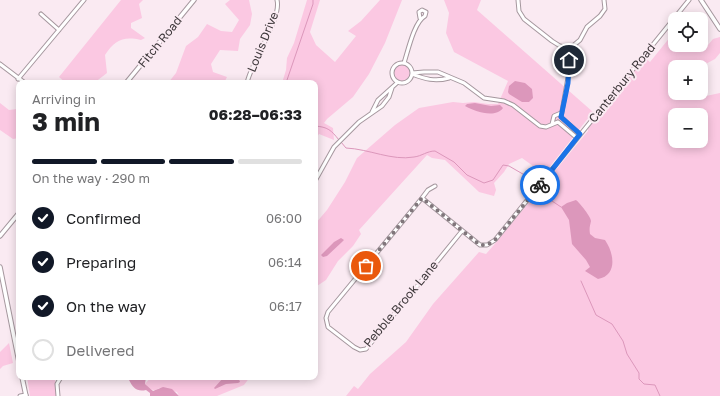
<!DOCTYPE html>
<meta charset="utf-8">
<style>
body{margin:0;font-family:"Golos Text",sans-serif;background:#f2f2f2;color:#202124;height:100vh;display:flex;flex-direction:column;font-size:15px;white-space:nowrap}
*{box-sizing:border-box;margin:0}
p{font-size:13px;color:#757577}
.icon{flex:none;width:22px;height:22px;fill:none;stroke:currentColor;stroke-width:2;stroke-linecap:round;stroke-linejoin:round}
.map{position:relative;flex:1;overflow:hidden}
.side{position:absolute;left:16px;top:80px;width:302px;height:300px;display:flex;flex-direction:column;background:#fff;border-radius:8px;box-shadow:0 2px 10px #0003}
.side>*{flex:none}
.controls{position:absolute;left:668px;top:12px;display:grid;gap:8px}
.controls a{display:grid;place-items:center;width:40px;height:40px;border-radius:8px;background:#fff;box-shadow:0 2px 10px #0003;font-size:20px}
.pin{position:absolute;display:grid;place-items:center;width:34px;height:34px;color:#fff;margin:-17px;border:2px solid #fff;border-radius:50%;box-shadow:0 1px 4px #0007}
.courier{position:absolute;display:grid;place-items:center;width:40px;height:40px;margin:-20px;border:3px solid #1a73e8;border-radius:50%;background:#fff;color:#222;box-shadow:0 1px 5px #0007}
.head em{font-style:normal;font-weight:700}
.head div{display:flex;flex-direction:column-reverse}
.head{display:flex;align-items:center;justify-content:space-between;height:68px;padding:0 16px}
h1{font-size:26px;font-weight:700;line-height:30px}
.bar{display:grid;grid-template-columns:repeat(4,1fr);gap:6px 4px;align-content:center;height:48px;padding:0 16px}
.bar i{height:5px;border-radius:3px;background:#e0e0e0}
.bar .selected{background:#111827}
.bar p{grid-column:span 4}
ol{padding:0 16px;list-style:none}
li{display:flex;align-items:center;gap:12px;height:44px}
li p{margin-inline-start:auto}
li .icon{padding:4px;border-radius:50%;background:#111827;color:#fff;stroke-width:4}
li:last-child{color:#757577}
li i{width:22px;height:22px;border:2px solid #e0e0e0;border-radius:50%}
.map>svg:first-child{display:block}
</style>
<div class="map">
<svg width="720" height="396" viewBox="0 0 720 396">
<rect width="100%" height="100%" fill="#faeaf2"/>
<!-- green -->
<path fill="#fbc8e2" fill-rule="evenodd" d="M121,0h22l-4,4 3,14 -11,5v5l14,10 -4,2c-18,-4 -26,0 -36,15l2,18 -13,10h-28l-7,-6z
M230,0h19l3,14 -2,11 -10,14 -2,12 -18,-1 -9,14 2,8 14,5 -3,6h-56l8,-10 10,-27 12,-9 9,-13 14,7 11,1 7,-12 -14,-16z
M307,0h13l-10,32 6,13 19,17 21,-26 -8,-5 13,-10 19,-21h22l-17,43 -16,31 -16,23 -26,22 -3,4 9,5 1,12 -15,-6 -4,6v-57h-33l4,-13 1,-12 7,-15z
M444,0h37l-4,10 116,102 -49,62 -22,-16 -13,6 -5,8 -10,11 2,7 -2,6 -15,-4 -34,-32 -13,-2 -5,-3 -68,75 2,4 -8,12 -15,15 -12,19 -9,6 -2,3v-65l12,-14 18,-28 12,-24 38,-33 24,-17 34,-6 10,1 11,-1 14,2h10l10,-23 -54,-29 -8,-19 3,-20z
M675,31v14h16l9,5 3,1 10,-12 7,-2v16l-5,6 -15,8 -8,-2 -2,2h-15v26h16l2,2 13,1 14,-3v303h-374l8,-10 4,3 12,-15 36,-32 27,-38 46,-52 7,2 7,-8 95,-115v-3l57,-70 5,4zM675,115h26v26h-26z
M394 73a8 8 0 1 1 16 0a8 8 0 1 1-16 0Z
M0,103l9,7 8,-1 2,1v28l-6,1 -13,-9z
M9,343l4,20 -10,3 -3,3v-17z
M27,377h28v6l2,13h-27z
M151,377h99l-6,8 -27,11h-38l-2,-4 -18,-4c-6,5 -9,0 -14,-4z"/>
<!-- water -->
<path fill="#dc97bb" d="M515,81l10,2 7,6 1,9 -4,4h-7l-13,-8 -1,-2 1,-6z
M475,103l16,3 9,-1 3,3c-8,11 -29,3 -38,-2l2,-2z
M576,200c4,3 15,17 15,21 -1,5 -2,7 -1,13l5,4 10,2c9,13 13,35 -7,39l-13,-8 5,-4 -4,-7 -14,-16 -3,-24 -8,-13 6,-4z
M341,238l3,2 -2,2 -15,14 -4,1 -2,-2 13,-13z
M131,377h15l-1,7 8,7 10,-4 9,2 7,7h-29v-3l-4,-3c-9,2 -13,-2 -17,-10z
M224,377h14l2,5 -2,1 -12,1 -11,5 -1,-1z"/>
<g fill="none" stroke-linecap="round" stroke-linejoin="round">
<!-- stream -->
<path stroke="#dc97bb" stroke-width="1" d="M286,83l27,-79v-4
M315,126c13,1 16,4 24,14
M341,142l5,6c23,1 46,13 68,9 8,-1 13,-6 21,-6l19,11 13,13 17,8 9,-3 10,-15 6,1 19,11 12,16 21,14
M581,281l15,34 16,9 11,17 4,13 12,19v6l5,5 11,1 5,11"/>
<defs>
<path id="minor" d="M518,0l1,11 5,8 28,22 8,5 7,2 7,-3 6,-5 7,-13 13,-11 5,-7 -1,-9
M41,14l18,16
M404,63c4,-12 10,-41 21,-47l1,-4 -4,-2 -3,2 1,6
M392 73a10 10 0 1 1 20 0a10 10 0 1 1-20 0Z
M0,64l25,19
M412,73l12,-1h14l26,11 20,15 20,3 9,4 27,21 6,1 12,-5
M412,74c13,5 23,8 37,4
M18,79l66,-79
M247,83c4,-21 35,-64 30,-83
M372,112l6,-12 20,-18
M561,117l8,-45 -2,-24
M561,117l19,17
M558,122l19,16
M552,124l2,-8 7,-3
M315,181l19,-34 25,-25 23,-16 7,-9 3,-9
M435,186l-7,4 -6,8 -94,114 -2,6 2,9 26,20 6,3 6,-1 96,-118
M422,198l58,47h7l8,-5 194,-240
M20,396l6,-1
M58,396l-1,-12 4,-7"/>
<path id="tertiary" d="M701,0l19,29
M126,83l68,-83
M0,236l19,-23
M0,267l19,95
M22,377l4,19"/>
</defs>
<!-- minor casing -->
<use href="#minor" stroke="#a5979e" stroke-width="5"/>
<!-- tertiary casing -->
<use href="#tertiary" stroke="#a5979e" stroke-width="5.5"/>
<!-- minor -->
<use href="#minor" stroke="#fff" stroke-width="3"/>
<!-- tertiary -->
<use href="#tertiary" stroke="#fff" stroke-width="3.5"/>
</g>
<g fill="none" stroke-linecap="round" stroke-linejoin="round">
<!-- done -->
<path stroke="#80767b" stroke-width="4" stroke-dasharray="0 7.2" d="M366,266l56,-68 58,47h7l8,-5 45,-55"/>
<!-- route -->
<path stroke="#1a73e8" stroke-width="5" d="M540,185l40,-51 -19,-17 7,-34 1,-23"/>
</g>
<g text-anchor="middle" stroke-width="4" stroke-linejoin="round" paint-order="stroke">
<!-- street labels -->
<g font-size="12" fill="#3e383b" stroke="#faeaf2">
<text transform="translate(160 42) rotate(-51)" y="4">Fitch Road</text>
<text transform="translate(263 42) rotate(-68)" y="4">Louis Drive</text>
<text transform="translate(622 83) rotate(-51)" y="4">Canterbury Road</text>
<text transform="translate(401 304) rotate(-50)" y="4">Pebble Brook Lane</text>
</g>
</g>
</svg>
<div class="controls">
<a><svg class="icon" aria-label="locate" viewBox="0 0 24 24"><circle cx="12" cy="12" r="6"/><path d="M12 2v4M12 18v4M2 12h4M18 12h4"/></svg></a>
<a>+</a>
<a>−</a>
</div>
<div class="pin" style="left:366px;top:266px;background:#ea580c"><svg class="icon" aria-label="bag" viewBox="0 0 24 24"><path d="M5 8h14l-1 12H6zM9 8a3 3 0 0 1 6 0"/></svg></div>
<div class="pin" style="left:569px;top:60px;background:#1f2937"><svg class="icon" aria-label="home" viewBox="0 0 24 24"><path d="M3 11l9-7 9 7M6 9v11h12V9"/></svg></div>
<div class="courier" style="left:540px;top:185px"><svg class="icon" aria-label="bike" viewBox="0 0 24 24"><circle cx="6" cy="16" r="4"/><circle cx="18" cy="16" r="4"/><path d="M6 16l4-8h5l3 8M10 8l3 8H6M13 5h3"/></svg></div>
<section class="side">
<div class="head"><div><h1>3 min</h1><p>Arriving in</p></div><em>06:28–06:33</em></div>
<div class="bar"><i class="selected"></i><i class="selected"></i><i class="selected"></i><i></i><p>On the way · 290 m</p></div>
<ol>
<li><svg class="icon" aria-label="check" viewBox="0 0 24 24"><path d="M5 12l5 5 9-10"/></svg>Confirmed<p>06:00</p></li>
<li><svg class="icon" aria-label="check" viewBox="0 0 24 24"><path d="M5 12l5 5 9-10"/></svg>Preparing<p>06:14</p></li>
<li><svg class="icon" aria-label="check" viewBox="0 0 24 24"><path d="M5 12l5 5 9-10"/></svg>On the way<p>06:17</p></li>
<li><i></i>Delivered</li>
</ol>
</section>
</div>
